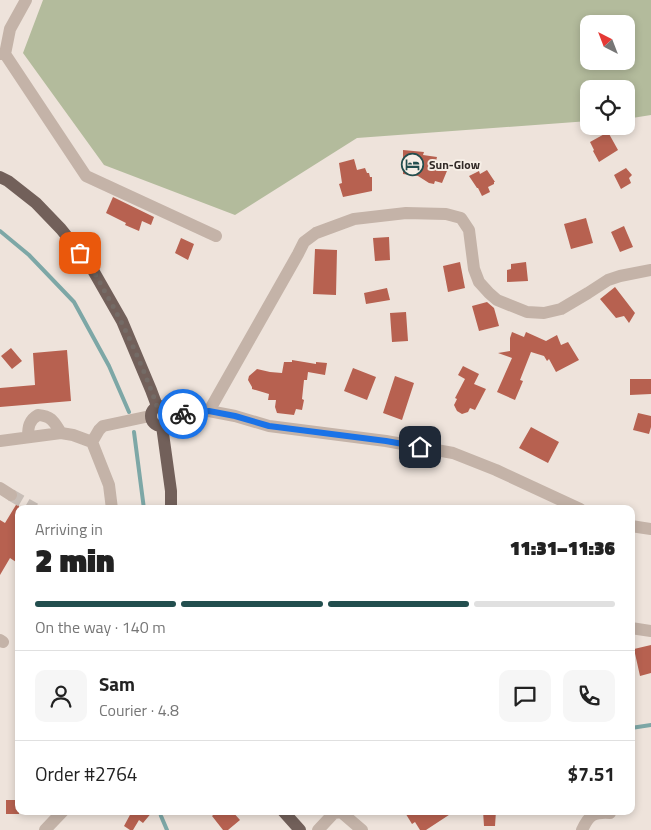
<!DOCTYPE html>
<meta charset="utf-8">
<style>
body{margin:0;font-family:"Titillium Web",sans-serif;background:#f6f6f6;color:#222;height:100vh;display:flex;flex-direction:column;font-size:19px;white-space:nowrap}
*{box-sizing:border-box;margin:0}
p{font-size:16px;color:#767676}
.icon{flex:none;width:28px;height:28px;fill:none;stroke:currentColor;stroke-width:2;stroke-linecap:round;stroke-linejoin:round}
.map{position:relative;flex:1;overflow:hidden}
.drawer{position:absolute;left:15px;top:505px;width:620px;height:310px;display:flex;flex-direction:column;background:#fff;border-radius:10px;box-shadow:0 2px 8px #0003}
.drawer>*{flex:none}
.needle{width:32px;rotate:318deg}
.fabs{position:absolute;left:580px;top:15px;display:grid;gap:10px}
.fabs a{display:grid;place-items:center;width:55px;height:55px;border-radius:10px;background:#fff;box-shadow:0 2px 8px #0003;font-size:25px}
.pin{position:absolute;display:grid;place-items:center;width:42px;height:42px;color:#fff;margin:-21px;border-radius:10px;box-shadow:0 2px 8px #0006}
.courier{position:absolute;display:grid;place-items:center;width:50px;height:50px;margin:-25px;border:4px solid #1a73e8;border-radius:50%;background:#fff;color:#222;box-shadow:0 1px 6px #0007}
.overview em{font-style:normal;font-weight:800}
.overview div{display:flex;flex-direction:column-reverse}
.overview{display:flex;align-items:center;justify-content:space-between;height:85px;padding:0 20px}
h1{font-size:32px;font-weight:800;line-height:38px}
.bar{display:grid;grid-template-columns:repeat(4,1fr);gap:8px 5px;align-content:center;height:60px;padding:0 20px}
.bar i{height:6px;border-radius:4px;background:#e0e0e0}
.bar .current{background:#224e4e}
.bar p{grid-column:span 4}
.line{display:flex;align-items:center;gap:12px;padding:0 20px;border-top:1px solid #e0e0e0}
.line div{flex:1}
.round{display:grid;place-items:center;flex:none;width:52px;height:52px;border-radius:10px;background:#f6f6f6}
.map>svg:first-child{display:block}
</style>
<div class="map">
<svg width="651" height="830" viewBox="0 0 651 830">
<rect width="100%" height="100%" fill="#eee3db"/>
<!-- green -->
<path fill="#b3bb9c" fill-rule="evenodd" d="M43,0h608v115l-25,4v-30h-37v32l-232,17 -122,77 -131,-50 -81,-112zM589,24h37v37h-37z"/>
<g fill="none" stroke-linecap="round" stroke-linejoin="round">
<!-- stream -->
<path stroke="#7da7a6" stroke-width="4" d="M0,231l29,24 45,47 35,64 20,46
M134,432l10,77
M631,728l20,-3
M160,811l1,5 6,14"/>
</g>
<!-- building -->
<path fill="#b76150" d="M608,132l10,18 -19,12 -6,-11 1,-1 -4,-8z
M403,150l21,2 -1,3 14,2 -1,4 13,5 -7,17 -7,-2 -1,3 -5,-1 -11,-7 -15,-2z
M354,159l3,11 8,-2 2,5h2l1,4h2v14l-29,6 -4,-13 3,-1 -3,-20z
M626,168l6,7 -3,3 2,5 -10,6 -7,-14z
M487,170l8,12h-1v2l-6,3 2,5 -8,4 -4,-8h-1l-8,-12 10,-5 1,3z
M113,197l41,20 -3,8 -9,-4 -3,10 -14,-6 1,-2 -20,-10z
M586,218l7,25 -22,6 -7,-25z
M624,226l9,21 -13,5 -9,-20z
M389,237l1,23 -15,1 -2,-23z
M181,238l13,6 -6,16 -13,-7z
M315,249l22,1 -1,45 -23,-1z
M460,262l5,26 -17,4 -5,-26z
M526,262l2,19 -21,1v-12l4,-1v-5z
M615,287l20,26 -6,10 -5,-7 -8,2 -16,-19z
M387,288l3,12 -24,4 -2,-11z
M487,302l7,6 5,18 -20,5 -7,-25z
M406,312l2,29 -16,1 -2,-29z
M512,332l12,5 2,-5 20,9 11,-6 4,10 7,-3 11,18 -23,12 -7,-13 -2,2 -3,-5 -13,-4 -11,28 3,1 -8,19 -18,-8 15,-34 -14,-5 12,-2v-13z
M11,348l11,13 -10,8 -11,-13z
M67,350l4,51 -71,6v-19l35,-3 -2,-32z
M292,360l24,4v-2l11,1 -2,12 -17,-3 -1,8h-3l-2,19 2,1 -2,10 -6,-1 -2,6 -17,-2 -2,-6 1,-7h-8l1,-6 -17,-5v-2l-4,-7 1,-4 8,-7 13,3 12,1 2,-11h8z
M463,366l16,8 -5,10 12,5 -11,21 -5,-2 -2,4 -6,2 -5,-3 -3,-6 3,-6 -2,-1 10,-19 -7,-4z
M353,368l23,9 -9,23 -23,-9z
M395,376l19,7 -12,37 -19,-7z
M630,379h21v15l-21,1z
M638,413l13,3v11l-2,7 -16,-4z
M531,427l28,15 -11,21 -29,-15z
M19,500v64l-9,-6 -10,17v-55l5,3z
M651,645v28l-11,3 -6,-27z
M6,800h13v14h-13z
M129,811h24l-10,12 -4,-3 -6,10h-3l-6,-4 7,-13z
M217,811h15l8,9 -12,10h-5l-11,-14z
M404,811h51l-29,19h-6l-5,-8 -3,2z
M483,811h13l-1,15h-11z"/>
<g fill="none" stroke-linecap="round" stroke-linejoin="round">
<!-- minor-tunnel -->
<path stroke="#c8beb7" stroke-width="12" stroke-dasharray="12 6" stroke-linecap="butt" d="M11,495l24,14"/>
<!-- minor -->
<path stroke="#c4b3a8" stroke-width="12" d="M0,54h5l81,122 130,60
M5,54l5,-25 16,-29
M209,411l89,-157 6,-12 12,-9 38,-14 52,-6 40,1 15,4 8,12 5,39 5,13 10,11 8,7 30,12 17,1 17,-4 27,-16 20,-13 12,-4 31,-6
M172,415l37,-4 26,5 34,10 117,15 67,12 43,17 84,39
M28,437c0,-10 1,-17 10,-22 14,1 16,7 23,18
M0,441l61,-8 12,2 19,7 17,43 3,24
M92,442l7,-12 4,-4 47,-10
M0,488l11,7
M631,526l20,3
M631,628l20,3
M0,640l3,2
M45,830l18,-19
M318,830l16,-17 7,-1 21,18
M582,830c7,-15 11,-18 28,-17"/>
<!-- major -->
<path stroke="#72605a" stroke-width="12" d="M0,177l8,4 28,22 25,26 29,36 32,56 29,69 6,16
M151 416a10 10 0 1 1 20 0a10 10 0 1 1-20 0Z
M162,426l9,65v18
M283,811l17,19"/>
</g>
<g fill="none" stroke-linecap="round" stroke-linejoin="round">
<!-- done -->
<path stroke="#746b66" stroke-width="5" stroke-dasharray="0 9" d="M80,253c10,12 18,25 25,39 21,36 38,75 52,114h7l6,5 2,4 11,-1"/>
<!-- route -->
<path stroke="#1a73e8" stroke-width="6" d="M183,414l26,-3 26,5 34,10 117,15 34,6"/>
</g>
<!-- icons -->
<defs>
<symbol id="hotel-ring" viewBox="-11 -11 22 22"><circle r="9.5" fill="#f6eee6" stroke="#224e4e" stroke-width="1.5"/><path d="M-6-4.5h1.5V1H6V5H4.5V3h-9V5H-6ZM-4 0a1.8 1.8 0 1 1 3.6 0ZM.5 0V-2.5h3Q6-2.5 6 0Z" fill="#224e4e"/></symbol>
</defs>
<g fill-rule="evenodd">
<use href="#hotel-ring" x="400" y="152" width="25" height="25"/>
</g>
<g text-anchor="middle" stroke-width="4" stroke-linejoin="round" paint-order="stroke">
<!-- poi labels -->
<g font-size="12" font-weight="bold" fill="#322a27" stroke="#f6eee6" text-anchor="start">
<text x="429" y="169">Sun-Glow</text>
</g>
</g>
</svg>
<div class="fabs">
<a><svg class="needle" viewBox="-14 -14 28 28"><path d="M0-13l5 13h-10z" fill="#e53935"/><path d="M0 13l5-13h-10z" fill="#767676"/></svg></a>
<a><svg class="icon" aria-label="locate" viewBox="0 0 24 24"><circle cx="12" cy="12" r="6"/><path d="M12 2v4M12 18v4M2 12h4M18 12h4"/></svg></a>
</div>
<div class="pin" style="left:80px;top:253px;background:#ea580c"><svg class="icon" aria-label="bag" viewBox="0 0 24 24"><path d="M5 8h14l-1 12H6zM9 8a3 3 0 0 1 6 0"/></svg></div>
<div class="pin" style="left:420px;top:447px;background:#1f2937"><svg class="icon" aria-label="home" viewBox="0 0 24 24"><path d="M3 11l9-7 9 7M6 9v11h12V9"/></svg></div>
<div class="courier" style="left:183px;top:414px"><svg class="icon" aria-label="bike" viewBox="0 0 24 24"><circle cx="6" cy="16" r="4"/><circle cx="18" cy="16" r="4"/><path d="M6 16l4-8h5l3 8M10 8l3 8H6M13 5h3"/></svg></div>
<section class="drawer">
<div class="overview"><div><h1>2 min</h1><p>Arriving in</p></div><em>11:31–11:36</em></div>
<div class="bar"><i class="current"></i><i class="current"></i><i class="current"></i><i></i><p>On the way · 140 m</p></div>
<div class="line" style="height:90px"><a class="round"><svg class="icon" aria-label="person" viewBox="0 0 24 24"><circle cx="12" cy="8" r="4"/><path d="M4 21q1-7 8-7t8 7"/></svg></a><div><b>Sam</b><p>Courier · 4.8</p></div><a class="round"><svg class="icon" aria-label="chat" viewBox="0 0 24 24"><path d="M4 5h16v11H9l-5 4z"/></svg></a><a class="round"><svg class="icon" aria-label="phone" viewBox="0 0 24 24"><path d="M5 4h4l2 5-3 2q2 4 5 5l2-3 5 2v4C11 20 4 13 5 4z"/></svg></a></div>
<div class="line" style="height:65px"><div>Order #2764</div><b>$7.51</b></div>
</section>
</div>
